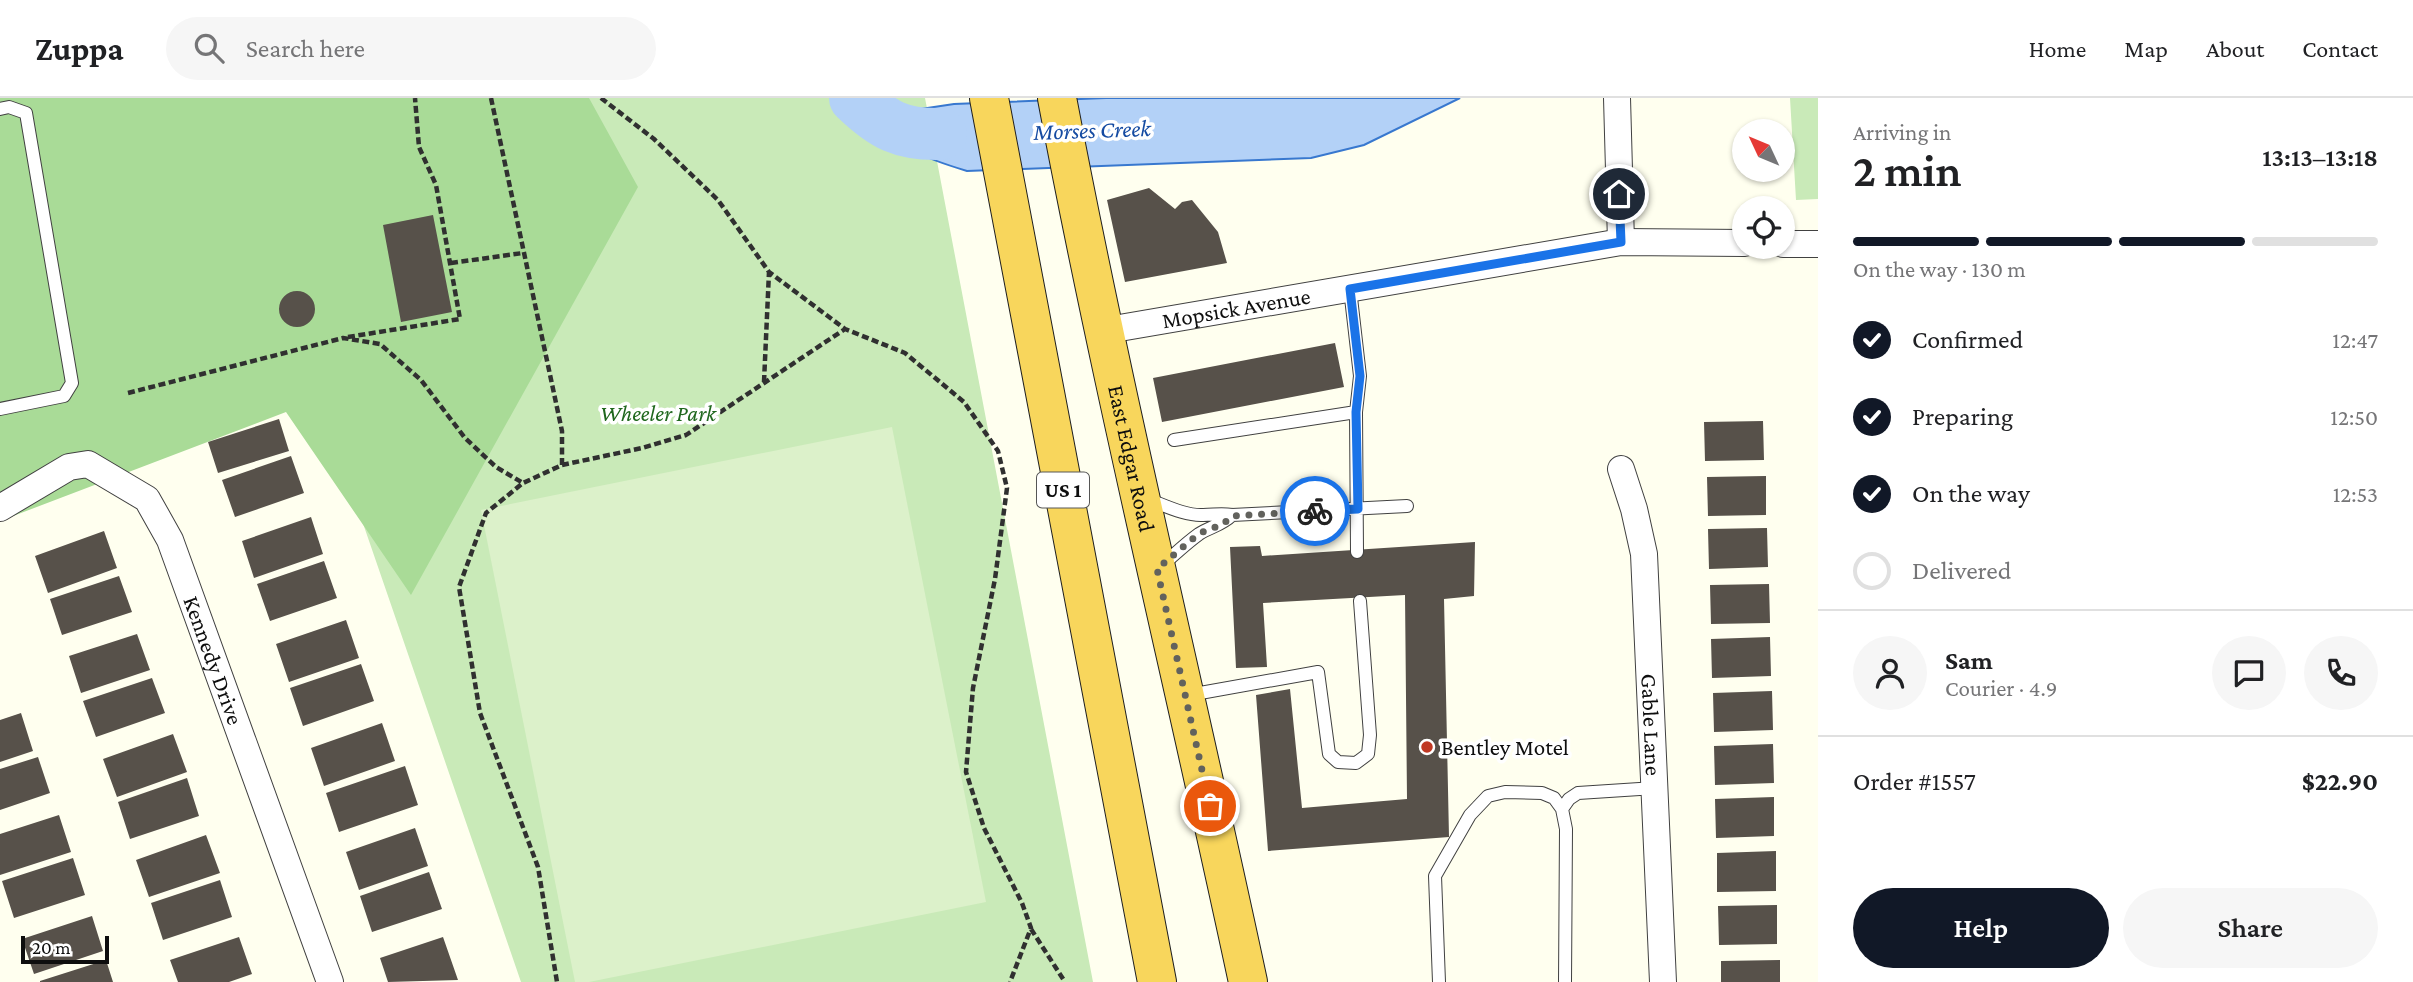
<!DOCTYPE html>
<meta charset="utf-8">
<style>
body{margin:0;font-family:"Crimson Pro",serif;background:#f6f6f6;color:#202124;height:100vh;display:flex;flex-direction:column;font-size:26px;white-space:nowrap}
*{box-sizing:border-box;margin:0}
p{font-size:23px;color:#757577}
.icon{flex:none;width:38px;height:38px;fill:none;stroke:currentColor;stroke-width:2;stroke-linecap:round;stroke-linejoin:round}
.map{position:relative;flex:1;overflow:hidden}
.sheet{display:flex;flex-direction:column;background:#fff;width:595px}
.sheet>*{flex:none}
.needle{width:46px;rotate:314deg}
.fabs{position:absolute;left:1732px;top:21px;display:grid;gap:14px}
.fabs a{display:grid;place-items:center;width:63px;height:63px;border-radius:50%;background:#fff;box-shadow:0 2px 5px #0004;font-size:35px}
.scale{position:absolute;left:21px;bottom:18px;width:88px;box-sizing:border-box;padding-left:7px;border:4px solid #0e0e0e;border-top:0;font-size:19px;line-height:24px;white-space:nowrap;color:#0e0e0e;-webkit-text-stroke:5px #fff;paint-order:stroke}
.pin{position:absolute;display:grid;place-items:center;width:60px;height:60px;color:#fff;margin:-30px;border:4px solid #fff;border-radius:50%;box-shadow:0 2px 7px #0007}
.courier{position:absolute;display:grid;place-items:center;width:70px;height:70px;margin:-35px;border:5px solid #1a73e8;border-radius:50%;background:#fff;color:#222;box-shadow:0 2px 9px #0007}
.overview em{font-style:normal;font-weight:600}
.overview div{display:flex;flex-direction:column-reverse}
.overview{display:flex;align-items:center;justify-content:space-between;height:119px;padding:0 35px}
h1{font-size:46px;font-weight:600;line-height:52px}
.bar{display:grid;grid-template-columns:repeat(4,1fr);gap:10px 7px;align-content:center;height:84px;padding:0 35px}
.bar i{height:9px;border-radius:5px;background:#e0e0e0}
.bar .on{background:#111827}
.bar p{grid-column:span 4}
.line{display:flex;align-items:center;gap:18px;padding:0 35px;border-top:2px solid #e0e0e0}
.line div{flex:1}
.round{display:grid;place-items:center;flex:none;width:74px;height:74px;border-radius:37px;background:#f6f6f6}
ol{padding:0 35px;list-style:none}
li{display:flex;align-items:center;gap:21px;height:77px}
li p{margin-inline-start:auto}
li .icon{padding:7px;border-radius:50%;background:#111827;color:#fff;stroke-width:4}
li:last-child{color:#757577}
li i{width:38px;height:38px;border:4px solid #e0e0e0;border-radius:50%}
.action{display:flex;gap:14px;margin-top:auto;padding:14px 35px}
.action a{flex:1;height:80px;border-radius:42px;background:#111827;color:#fff;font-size:28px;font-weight:600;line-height:80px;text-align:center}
.action a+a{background:#f6f6f6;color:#202124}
header{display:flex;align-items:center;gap:42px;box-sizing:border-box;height:98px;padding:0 35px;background:#fff;border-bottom:2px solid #e0e0e0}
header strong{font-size:33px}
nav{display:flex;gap:38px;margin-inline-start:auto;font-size:24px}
.search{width:490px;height:63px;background:#f6f6f6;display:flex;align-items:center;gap:18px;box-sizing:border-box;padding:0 24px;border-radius:38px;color:#757577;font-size:26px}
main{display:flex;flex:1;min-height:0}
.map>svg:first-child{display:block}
</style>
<header>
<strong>Zuppa</strong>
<div class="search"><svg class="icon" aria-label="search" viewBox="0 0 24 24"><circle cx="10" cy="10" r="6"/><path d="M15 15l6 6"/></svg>Search here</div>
<nav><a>Home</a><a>Map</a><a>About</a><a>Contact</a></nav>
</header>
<main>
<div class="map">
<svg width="1818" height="884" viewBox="0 0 1818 884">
<rect width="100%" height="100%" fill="#ffffef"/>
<!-- green -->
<path fill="#c9eab8" d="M0,0h925l168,884h-572l-205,-595z
M1790,0h28v101l-22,1z"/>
<!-- forest -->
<path fill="#a9db97" d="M0,0h589l49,89 -227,408 -125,-183 -286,109z"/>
<!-- pitch -->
<path fill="#dcf1ca" d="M892,329l94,475 -397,80h-14l-94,-472z"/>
<!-- water -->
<path fill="#b3d1f7" stroke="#3878cf" stroke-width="2" d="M1106,0h354l-96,47 -53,13 -344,13c-46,-14 -60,-19 -93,-55l80,-12z"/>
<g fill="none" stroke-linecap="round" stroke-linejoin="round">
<!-- river -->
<path stroke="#b3d1f7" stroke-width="52" d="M855,0c28,27 46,37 86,36"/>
</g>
<!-- building -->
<path fill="#57514a" d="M1149,90l26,21 7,-7 10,-2 26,32 9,31 -102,19 -18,-82z
M433,117l19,97 -51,10 -18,-97z
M279 211a18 18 0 1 1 36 0a18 18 0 1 1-36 0Z
M1335,245l9,44 -182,35 -9,-44z
M279,321l10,32 -71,22 -10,-31z
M1763,323l1,39 -59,1 -1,-39z
M291,358l13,37 -69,24 -13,-37z
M1766,378v39l-58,1 -1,-39z
M311,419l12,37 -69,24 -12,-37z
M1767,430l1,39 -59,2 -1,-40z
M104,433l13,37 -69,25 -13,-37z
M1475,444l-1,54 -30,3 5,238 -181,14 -12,-156 34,-6 12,119 105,-9 -2,-204 -142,8 4,64 -31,1 -6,-121 30,-1 2,10z
M324,463l13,37 -67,23 -13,-37z
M119,478l13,36 -70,23 -12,-36z
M1769,486l1,39 -59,1 -1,-39z
M346,522l13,38 -70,24 -13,-38z
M137,536l13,36 -69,23 -12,-37z
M1770,539l1,39 -59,2 -1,-39z
M361,566l13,37 -71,25 -13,-38z
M152,580l13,35 -69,24 -13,-36z
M1772,593l1,39 -59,2 -1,-39z
M21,615l12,38 -33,11v-42z
M382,625l13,38 -71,25 -13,-38z
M173,636l14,38 -70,25 -14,-38z
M1773,646l1,39 -59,2 -1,-39z
M38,659l12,36 -50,17v-41z
M405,668l13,39 -79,27 -13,-39z
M187,680l12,38 -69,23 -12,-37z
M1774,699v39l-58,2 -1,-39z
M59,717l12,37 -71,23v-41z
M415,730l13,38 -69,24 -13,-38z
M206,737l14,38 -71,24 -13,-37z
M1776,753v40l-59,1v-39z
M73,760l12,37 -71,23 -12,-37z
M429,774l13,37 -70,23 -12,-36z
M220,782l12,37 -69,23 -12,-37z
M1777,807v39l-58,1 -1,-39z
M92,818l11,35 -69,23 -12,-35z
M239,839l13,37 -23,8h-51l-8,-22z
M443,839l15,43 -70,2 -8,-24z
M106,862l7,22h-73v-1z
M1780,862v22h-59v-21z"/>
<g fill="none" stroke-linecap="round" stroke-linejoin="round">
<defs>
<path id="service" d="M0,11l9,-2 17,6 46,270 -8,13 -64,13
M1350,191l10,87 -4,36
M1174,342l182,-28 1,140
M1147,401c17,6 38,17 56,16 11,0 18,-2 29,0 -10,10 -22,12 -33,19 -14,10 -26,22 -39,33
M1232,417l175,-9
M1189,597l129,-23 11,82 9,8 18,1 12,-9 2,-19 -10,-134
M1562,711l7,-10 9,-6 77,-5
M1439,884l-4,-106 35,-61 18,-19 17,-4 37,1 12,5 8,11 4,20 -1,153"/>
<g id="minor">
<path d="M1617,0l4,144"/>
<path d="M1783,146h35"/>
<path id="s1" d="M1102,233l519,-89 124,1"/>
<path id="s2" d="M1621,371l13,40 10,45 19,428"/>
<path id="s3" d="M0,410l69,-41 19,-3 59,35 23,41 160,442"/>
</g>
<g id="trunk">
<path d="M989,0l168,884"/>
<path id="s4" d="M1057,0c56,296 128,589 191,884"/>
</g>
</defs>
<!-- service casing -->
<use href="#service" stroke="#414141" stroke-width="14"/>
<!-- minor casing -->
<use href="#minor" stroke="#414141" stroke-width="28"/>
<!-- trunk casing -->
<use href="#trunk" stroke="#1f1f1f" stroke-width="40"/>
<!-- path -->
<path stroke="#303030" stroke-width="4.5" stroke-dasharray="7 3.5" stroke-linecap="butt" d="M491,0l71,333v34l-39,18 -37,30 -27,74 21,126 58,154 19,115
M601,0l53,41 64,61 51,72 76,57 60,24 59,49 34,49 9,37 -12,91 -22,109 -7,84 18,56 38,75 9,25 -21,54
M451,165l72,-10
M348,239l112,-18 -24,-134 -17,-38 -4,-49
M764,284l5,-110
M128,295l215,-55 37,6 41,36 44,58 31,29 27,16
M562,367l80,-17 44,-13 159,-106
M1031,831l34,53"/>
<!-- service -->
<use href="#service" stroke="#fff" stroke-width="12"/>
<!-- minor -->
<use href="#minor" stroke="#fff" stroke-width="26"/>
<!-- trunk -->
<use href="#trunk" stroke="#f8d65c" stroke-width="38"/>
</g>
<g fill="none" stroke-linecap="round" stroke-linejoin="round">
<!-- done -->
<path stroke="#62625d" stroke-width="7" stroke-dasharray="0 12.6" d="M1210,708l-53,-237 39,-33 10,-6 16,-5 10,-9 83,-5"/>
<!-- route -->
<path stroke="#1a73e8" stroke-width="9" d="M1315,413l43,-2 -2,-97 4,-36 -10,-87 271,-47 -2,-48"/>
</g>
<!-- markers -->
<circle fill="#c03823" stroke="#fff" stroke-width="2.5" cx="1427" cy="649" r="7"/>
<g text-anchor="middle" stroke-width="7" stroke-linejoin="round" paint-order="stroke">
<!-- shield labels -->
<rect fill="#fff" stroke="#565656" stroke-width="2" x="1037" y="374.5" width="52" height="35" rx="5"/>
<g font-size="21" font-weight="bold" fill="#0e0e0e">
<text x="1063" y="399">US 1</text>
</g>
<!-- street labels -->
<g font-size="23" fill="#0e0e0e" stroke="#fff">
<text dy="8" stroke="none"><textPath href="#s1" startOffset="136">Mopsick Avenue</textPath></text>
<text dy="8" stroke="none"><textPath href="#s4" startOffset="368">East Edgar Road</textPath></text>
<text dy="8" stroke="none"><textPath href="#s3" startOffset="343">Kennedy Drive</textPath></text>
<text dy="8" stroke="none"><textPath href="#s2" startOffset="259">Gable Lane</textPath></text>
</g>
<!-- park labels -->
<g font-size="23" font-style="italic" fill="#1f671d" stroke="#fff">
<text x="658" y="323">Wheeler Park</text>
</g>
<!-- poi labels -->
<g font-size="23" fill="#0e0e0e" stroke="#fff" text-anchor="start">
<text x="1441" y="657">Bentley Motel</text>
</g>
<!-- water labels -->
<g font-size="24" font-style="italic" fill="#154ba2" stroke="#fff">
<text transform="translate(1092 32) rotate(-2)" y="8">Morses Creek</text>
</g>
</g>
</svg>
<div class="fabs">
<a><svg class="needle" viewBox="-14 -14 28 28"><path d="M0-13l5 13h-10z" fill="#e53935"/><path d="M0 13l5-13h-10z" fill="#757577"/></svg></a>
<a><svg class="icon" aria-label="locate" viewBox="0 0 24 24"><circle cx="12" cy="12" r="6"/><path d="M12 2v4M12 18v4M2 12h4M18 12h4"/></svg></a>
</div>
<div class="scale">20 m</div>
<div class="pin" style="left:1210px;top:708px;background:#ea580c"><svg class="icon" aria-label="bag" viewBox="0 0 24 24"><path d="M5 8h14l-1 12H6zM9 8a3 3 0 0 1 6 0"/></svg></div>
<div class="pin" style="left:1619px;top:96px;background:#1f2937"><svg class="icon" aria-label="home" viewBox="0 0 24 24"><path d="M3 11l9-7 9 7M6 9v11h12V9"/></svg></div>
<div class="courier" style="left:1315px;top:413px"><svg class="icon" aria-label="bike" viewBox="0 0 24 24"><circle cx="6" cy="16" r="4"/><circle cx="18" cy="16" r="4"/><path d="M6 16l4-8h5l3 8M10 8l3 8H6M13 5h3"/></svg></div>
</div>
<section class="sheet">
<div class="overview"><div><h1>2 min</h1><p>Arriving in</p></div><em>13:13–13:18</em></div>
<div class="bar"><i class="on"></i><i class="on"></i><i class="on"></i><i></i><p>On the way · 130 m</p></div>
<ol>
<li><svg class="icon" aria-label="check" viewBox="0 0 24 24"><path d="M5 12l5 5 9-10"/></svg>Confirmed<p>12:47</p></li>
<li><svg class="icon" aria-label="check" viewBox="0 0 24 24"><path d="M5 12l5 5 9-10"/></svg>Preparing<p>12:50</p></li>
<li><svg class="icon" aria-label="check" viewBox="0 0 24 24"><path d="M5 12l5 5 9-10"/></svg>On the way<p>12:53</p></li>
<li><i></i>Delivered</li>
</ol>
<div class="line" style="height:126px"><a class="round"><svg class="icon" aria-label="person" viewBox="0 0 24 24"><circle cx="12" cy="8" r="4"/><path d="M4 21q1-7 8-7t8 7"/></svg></a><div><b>Sam</b><p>Courier · 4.9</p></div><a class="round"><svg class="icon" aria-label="chat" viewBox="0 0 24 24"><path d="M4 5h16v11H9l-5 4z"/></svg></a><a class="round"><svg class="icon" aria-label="phone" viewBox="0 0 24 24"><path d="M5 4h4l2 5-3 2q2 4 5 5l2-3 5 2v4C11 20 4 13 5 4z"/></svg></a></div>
<div class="line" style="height:91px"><div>Order #1557</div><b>$22.90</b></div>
<div class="action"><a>Help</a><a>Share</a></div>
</section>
</main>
